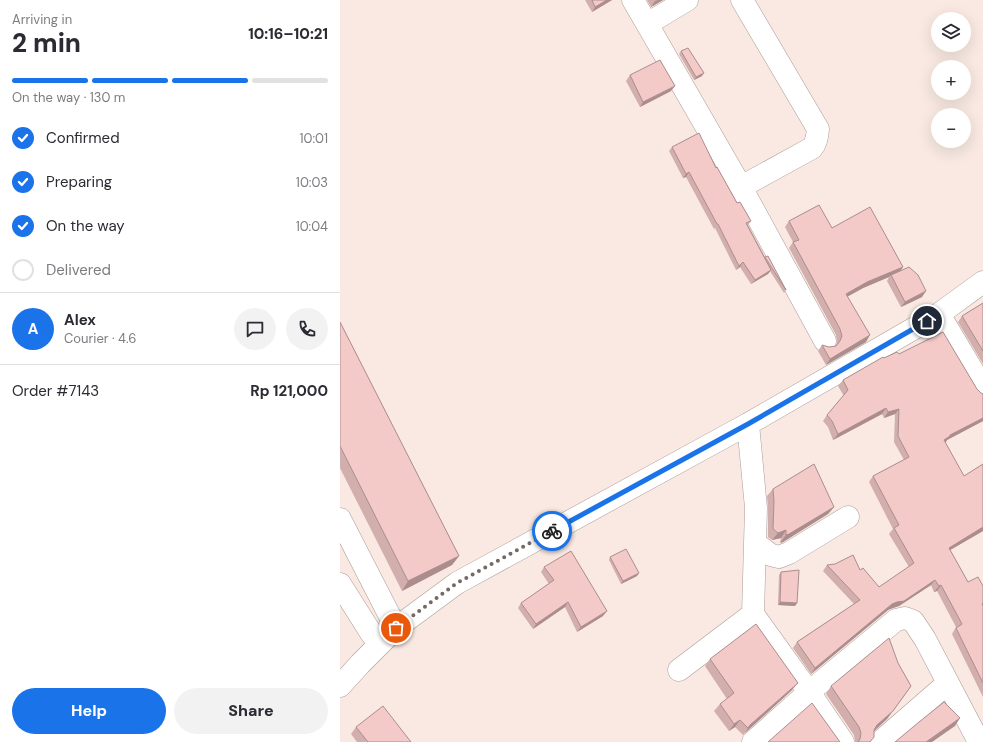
<!DOCTYPE html>
<meta charset="utf-8">
<style>
body{margin:0;font-family:"DM Sans",sans-serif;background:#f2f2f3;color:#2b2b33;height:100vh;display:flex;flex-direction:column;font-size:15px;white-space:nowrap}
*{box-sizing:border-box;margin:0}
p{font-size:13px;color:#7c7c81}
.icon{flex:none;width:22px;height:22px;fill:none;stroke:currentColor;stroke-width:2;stroke-linecap:round;stroke-linejoin:round}
.map{position:relative;flex:1;overflow:hidden}
.side{display:flex;flex-direction:column;background:#fff;width:340px}
.side>*{flex:none}
.tools{position:absolute;left:591px;top:12px;display:grid;gap:8px}
.tools a{display:grid;place-items:center;width:40px;height:40px;border-radius:50%;background:#fff;box-shadow:0 4px 16px #0002;font-size:20px}
.pin{position:absolute;display:grid;place-items:center;width:34px;height:34px;color:#fff;margin:-17px;border:2px solid #fff;border-radius:50%;box-shadow:0 1px 4px #0007}
.courier{position:absolute;display:grid;place-items:center;width:40px;height:40px;margin:-20px;border:3px solid #1a73e8;border-radius:50%;background:#fff;color:#222;box-shadow:0 1px 5px #0007}
.head em{font-style:normal;font-weight:800}
.head div{display:flex;flex-direction:column-reverse}
.head{display:flex;align-items:center;justify-content:space-between;height:68px;padding:0 12px}
h1{font-size:26px;font-weight:800;line-height:30px}
.bar{display:grid;grid-template-columns:repeat(4,1fr);gap:6px 4px;align-content:center;height:48px;padding:0 12px}
.bar i{height:5px;border-radius:3px;background:#e1e1e2}
.bar .current{background:#1a73e8}
.bar p{grid-column:span 4}
.line{display:flex;align-items:center;gap:10px;padding:0 12px;border-top:1px solid #e1e1e2}
.line div{flex:1}
.round{display:grid;place-items:center;flex:none;width:42px;height:42px;border-radius:21px;background:#f2f2f3}
ol{padding:0 12px;list-style:none}
li{display:flex;align-items:center;gap:12px;height:44px}
li p{margin-inline-start:auto}
li .icon{padding:4px;border-radius:50%;background:#1a73e8;color:#fff;stroke-width:4}
li:last-child{color:#7c7c81}
li i{width:22px;height:22px;border:2px solid #e1e1e2;border-radius:50%}
.button{display:flex;gap:8px;margin-top:auto;padding:8px 12px}
.button a{flex:1;height:46px;border-radius:24px;background:#1a73e8;color:#fff;font-size:16px;font-weight:800;line-height:46px;text-align:center}
.button a+a{background:#f2f2f3;color:#2b2b33}
main{display:flex;flex:1;min-height:0}
.map>svg:first-child{display:block}
</style>
<main>
<section class="side">
<div class="head"><div><h1>2 min</h1><p>Arriving in</p></div><em>10:16–10:21</em></div>
<div class="bar"><i class="current"></i><i class="current"></i><i class="current"></i><i></i><p>On the way · 130 m</p></div>
<ol>
<li><svg class="icon" aria-label="check" viewBox="0 0 24 24"><path d="M5 12l5 5 9-10"/></svg>Confirmed<p>10:01</p></li>
<li><svg class="icon" aria-label="check" viewBox="0 0 24 24"><path d="M5 12l5 5 9-10"/></svg>Preparing<p>10:03</p></li>
<li><svg class="icon" aria-label="check" viewBox="0 0 24 24"><path d="M5 12l5 5 9-10"/></svg>On the way<p>10:04</p></li>
<li><i></i>Delivered</li>
</ol>
<div class="line" style="height:72px"><b class="round" style="background:#1a73e8;color:#fff">A</b><div><b>Alex</b><p>Courier · 4.6</p></div><a class="round"><svg class="icon" aria-label="chat" viewBox="0 0 24 24"><path d="M4 5h16v11H9l-5 4z"/></svg></a><a class="round"><svg class="icon" aria-label="phone" viewBox="0 0 24 24"><path d="M5 4h4l2 5-3 2q2 4 5 5l2-3 5 2v4C11 20 4 13 5 4z"/></svg></a></div>
<div class="line" style="height:52px"><div>Order #7143</div><b>Rp 121,000</b></div>
<div class="button"><a>Help</a><a>Share</a></div>
</section>
<div class="map">
<svg width="643" height="742" viewBox="0 0 643 742">
<rect width="100%" height="100%" fill="#f9e9e2"/>
<g fill="none" stroke-linecap="round" stroke-linejoin="round">
<defs>
<path id="street" d="M293,0l14,24
M347,0l-40,24 94,163 84,154
M401,187l71,-39c5,-6 5,-12 6,-19l-76,-129
M599,314l44,74
M408,424l8,84 -3,106 56,78 34,50
M0,519l56,109
M415,543l16,12 8,2 10,-4 59,-36
M0,584l31,49 9,11
M339,670l74,-56
M0,686l20,-22 36,-36 61,-45 291,-159 191,-110 44,-32
M413,742l56,-50 87,-72 9,-2 8,3 12,18 54,103
M540,742l68,-59"/>
</defs>
<!-- street casing -->
<use href="#street" stroke="#ab9c96" stroke-width="23"/>
<!-- street -->
<use href="#street" stroke="#fff" stroke-width="22"/>
</g>
<!-- wall -->
<path fill="#d2aead" d="M245,0h27l-20,12z
M307,0h16l-12,7z
M341,51l21,25 -8,4 -15,-26z
M290,75l41,16 -31,16 -14,-26z
M332,147l44,21 21,35 14,18 -3,4 17,32 21,33 -2,3 -14,-22 -2,3 -17,10 -11,-17 -4,3 -21,-42 -1,1 -28,-52 -3,1 -14,-27z
M449,221l43,7 71,39 -3,4 22,26 -21,10 -14,-26 2,-4 -26,11 -16,9 19,45 -40,23 -8,-14 4,-6 7,2 7,-1 1,-4 -1,-7 -47,-87 4,-6 -8,-15z
M643,303v61l-25,-42 4,-6z
M0,322l119,234 -7,9 -50,26 -62,-123z
M559,354l78,35 4,4 2,1v27l-36,19 -2,3 38,88 -33,19 18,32 15,4v111l-31,-63 4,-7 -19,-36 -3,1 -3,-7 -32,21 -6,2 -5,2 -77,64 -18,-26 4,-6 57,-38 -31,-33 4,-6 33,5 19,17 30,-20 -20,-33 4,-5 -24,-47 4,-6 31,-16 -10,-18 1,-28 -11,4 -2,-4 -49,26 -5,-13 -5,-6 4,-6 17,-19 -6,-10 5,-6 41,-22z
M433,489l61,18 -6,7 -45,28 -3,1 1,-5 -9,2 -4,-3v-29l-1,-12z
M270,557l27,19 -16,8 -12,-24z
M204,567l59,49 -26,16 -12,-25 -32,22 -15,-21 3,-5 28,-19 -8,-12z
M441,572l16,31 -2,3 -17,-1 1,-30z
M370,659l82,31 -47,43 -2,2 -8,-8 -6,4 -15,-20 6,-7 7,-5 -22,-33z
M558,663l13,23 -24,33 -13,12 -4,11h-15v-1l-1,-6 -28,-41 5,-8z
M16,727l55,15h-54l-6,-8z"/>
<!-- shaded-wall -->
<path fill="#ab8d8d" d="M267,0h5l-20,12 3,-5z
M318,0h5l-12,7 4,-6z
M364,73l-2,3 -8,4 2,-3z
M335,86l-4,5 -31,16 3,-5z
M349,172l-3,5 -3,1 3,-4z
M403,262l-3,5 -4,3 3,-4z
M563,267l-4,6 -8,2 -2,2 -26,11 -22,12 5,-6 21,-12z
M431,270l-3,4 -17,10 4,-4z
M586,291l-4,6 -21,10 4,-5z
M530,335l-4,7 -40,23 4,-6z
M546,408l-4,6 -49,26 5,-6z
M559,409l-4,5 -11,4 4,-6z
M643,418v3l-36,19 -1,2 -7,4 5,-6 6,-5z
M494,507l-6,7 -45,28 -3,1 6,-8z
M643,527v4l-38,22 4,-5z
M446,530l-5,8 -9,2 6,-7z
M119,556l-7,9 -50,26 6,-10z
M299,573l-2,3 -16,8 2,-3z
M595,580l-4,5 -32,21 -6,2 -5,2 -77,64 4,-6 77,-64z
M601,585l-4,6 -3,1 5,-6z
M228,602l-3,5 -32,22 3,-5z
M440,602l17,1 -2,3 -17,-1z
M267,611l-4,5 -26,16 4,-5z
M458,683l-6,7 -47,43 5,-8z
M571,686l-24,33 -15,14 5,-8z
M620,718l-5,8 -23,16h-6z
M400,720l-5,7 -6,4 5,-7z"/>
<!-- building -->
<path fill="#f4cac9" stroke="#ab8d8d" d="M252,0h15l-12,7z
M348,48l16,25 -8,4 -15,-26z
M320,60l15,26 -32,16 -13,-27z
M359,133l17,35 1,-1 20,36 3,-1 11,19 -5,2 25,47 -16,10 -12,-18 -4,4 -21,-42h-1l-28,-52 -3,2 -14,-27z
M479,205l13,23 38,-21 33,60 -36,15 -21,12 24,41 -40,24 -8,-14 7,2 7,-1 4,-5 2,-5 -2,-7 -47,-87 6,-2 -10,-19z
M428,256l18,34 -21,-33z
M569,267l9,8 8,16 -21,11 -14,-27z
M643,303v48l-21,-35z
M0,322l119,234 -51,25 -68,-135z
M603,332l34,57 4,4 2,1v24l-33,17v1l-6,4 20,36 19,-12v63l-34,21 19,34 10,-5 5,9v17l-1,1 1,2v77l-27,-55 6,-4 -21,-39 -2,1 -4,-6 -31,21 -7,1 -5,2 -77,64 -18,-26 63,-42 -33,-35 8,-1 18,-9 7,15 3,-2 16,19 35,-24 -20,-35 5,-3 -26,-49 36,-19 -11,-21 1,-27 -11,3 -2,-4 -48,26 -6,-13 -5,-6 21,-25 -5,-10 40,-23 1,1 13,-6 2,2z
M474,464l20,43 -45,27 -3,1v-5l-8,3 -5,-4 1,-28 -1,-12z
M286,549l13,24 -16,8 -13,-24z
M231,551l36,60 -26,16 -13,-25 -32,22 -15,-21 33,-23 -10,-13z
M459,570l-2,33 -17,-1 1,-30z
M416,624l42,59 -48,42 -2,3 -8,-8 -6,4 -14,-20 14,-11 -24,-34z
M549,638l9,25 13,23 -18,25 -16,14 -3,5v7l-4,5h-12l2,-3 1,-6 -2,-6 -28,-41z
M604,702l16,16 -34,24h-31l24,-20z
M472,703l28,39h-72z
M43,706l28,36h-43l-12,-15z"/>
<g fill="none" stroke-linecap="round" stroke-linejoin="round">
<!-- done -->
<path stroke="#736a66" stroke-width="4" stroke-dasharray="0 7.2" d="M56,628l61,-45 95,-52"/>
<!-- route -->
<path stroke="#1a73e8" stroke-width="5" d="M212,531l196,-107 179,-103"/>
</g>
</svg>
<div class="tools">
<a><svg class="icon" aria-label="layers" viewBox="0 0 24 24"><path d="M12 4l9 5-9 5-9-5zM3 14l9 5 9-5"/></svg></a>
<a>+</a>
<a>−</a>
</div>
<div class="pin" style="left:56px;top:628px;background:#ea580c"><svg class="icon" aria-label="bag" viewBox="0 0 24 24"><path d="M5 8h14l-1 12H6zM9 8a3 3 0 0 1 6 0"/></svg></div>
<div class="pin" style="left:587px;top:321px;background:#1f2937"><svg class="icon" aria-label="home" viewBox="0 0 24 24"><path d="M3 11l9-7 9 7M6 9v11h12V9"/></svg></div>
<div class="courier" style="left:212px;top:531px"><svg class="icon" aria-label="bike" viewBox="0 0 24 24"><circle cx="6" cy="16" r="4"/><circle cx="18" cy="16" r="4"/><path d="M6 16l4-8h5l3 8M10 8l3 8H6M13 5h3"/></svg></div>
</div>
</main>
